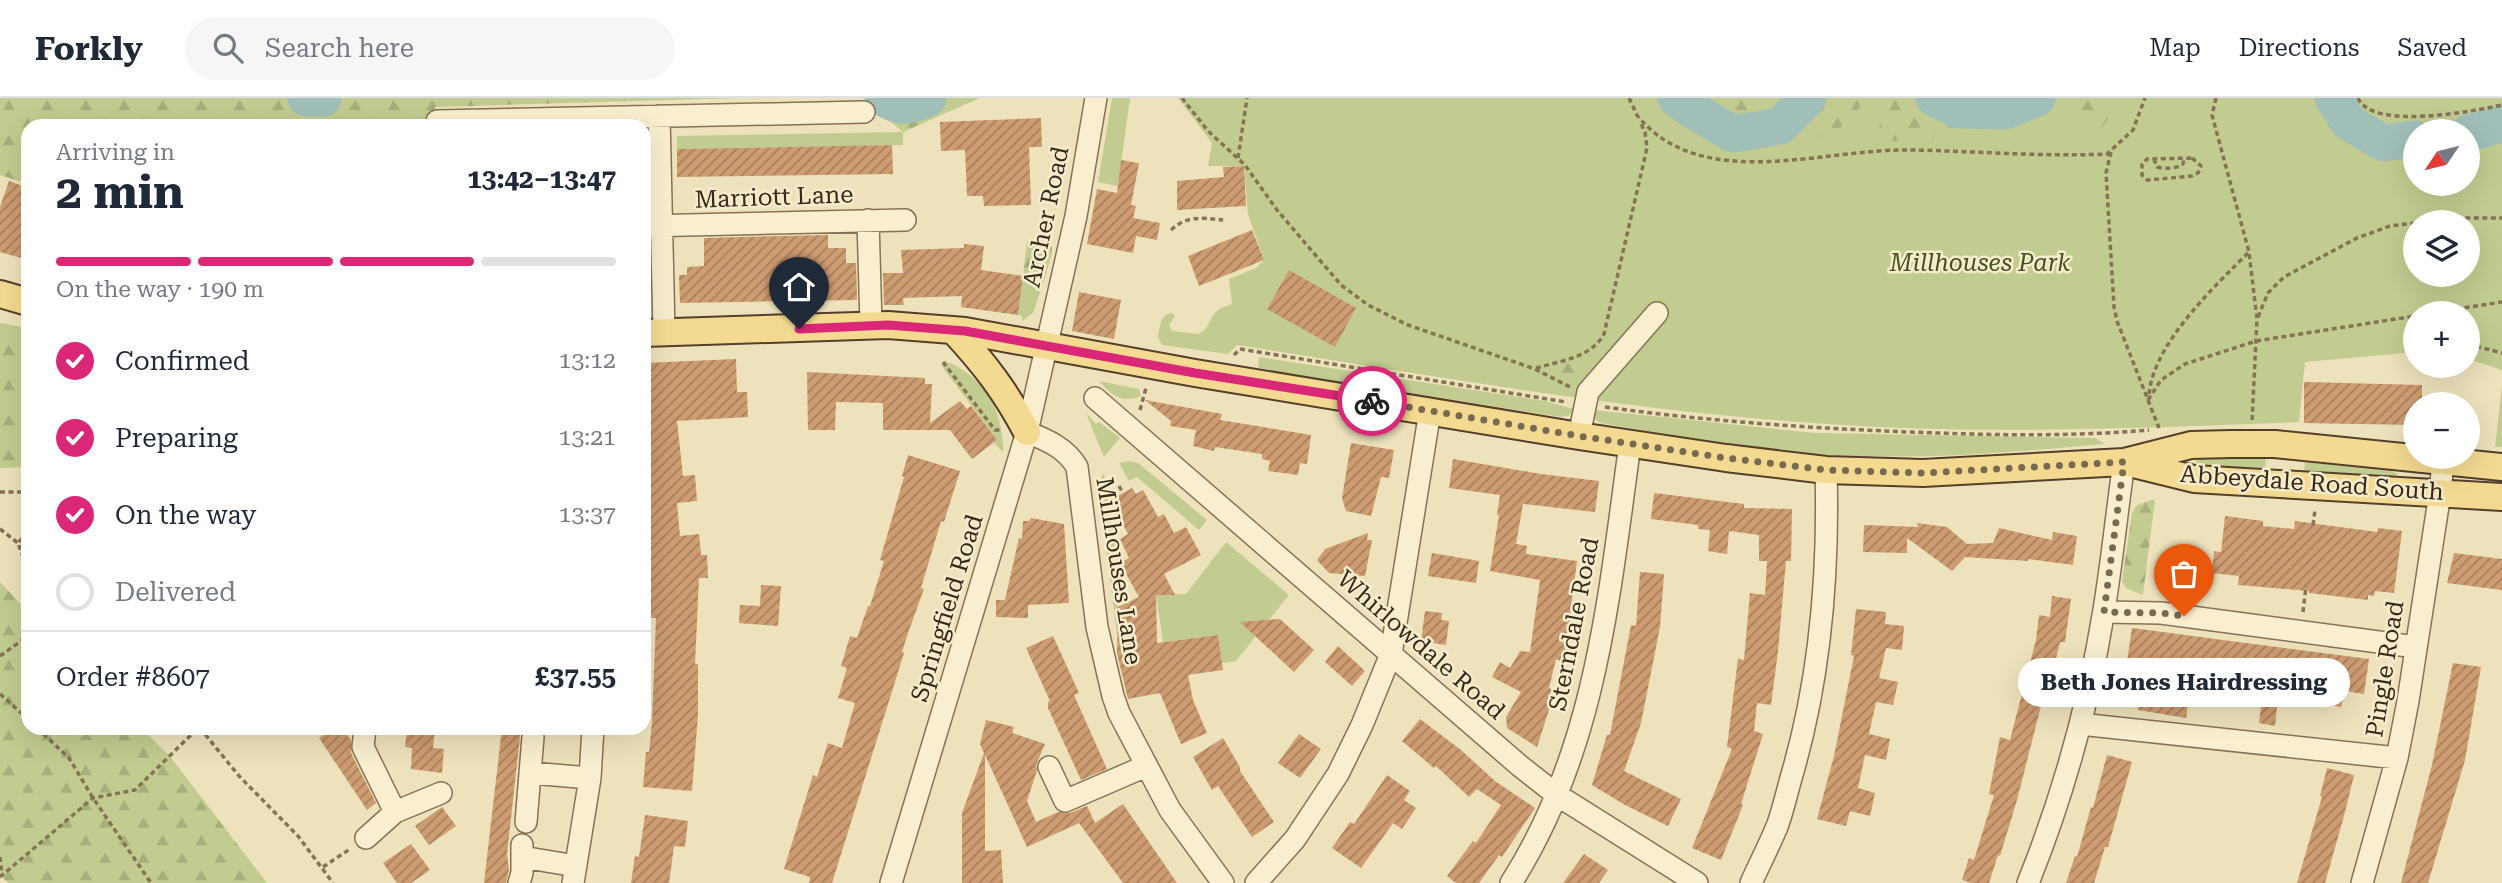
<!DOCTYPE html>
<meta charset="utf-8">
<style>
body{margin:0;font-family:"Roboto Serif",serif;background:#f6f6f7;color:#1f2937;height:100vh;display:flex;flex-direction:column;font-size:26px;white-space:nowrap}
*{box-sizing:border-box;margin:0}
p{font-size:23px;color:#747a83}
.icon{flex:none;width:38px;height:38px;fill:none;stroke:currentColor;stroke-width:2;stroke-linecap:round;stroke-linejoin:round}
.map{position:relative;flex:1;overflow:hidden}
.sheet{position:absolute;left:21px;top:21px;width:630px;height:616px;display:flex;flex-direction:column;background:#fff;border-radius:21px;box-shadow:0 7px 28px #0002}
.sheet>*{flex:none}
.needle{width:46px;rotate:235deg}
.tools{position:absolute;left:2403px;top:21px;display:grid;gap:14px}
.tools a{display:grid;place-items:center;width:77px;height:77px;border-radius:50%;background:#fff;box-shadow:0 7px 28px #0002;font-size:35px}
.pin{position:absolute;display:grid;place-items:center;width:60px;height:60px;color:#fff;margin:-72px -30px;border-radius:50% 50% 50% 0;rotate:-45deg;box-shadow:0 0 7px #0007}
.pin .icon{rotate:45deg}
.courier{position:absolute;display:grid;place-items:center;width:70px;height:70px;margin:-35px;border:5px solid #db2777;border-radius:50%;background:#fff;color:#222;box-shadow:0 2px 9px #0007}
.bubble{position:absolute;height:49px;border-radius:24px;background:#fff;box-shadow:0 7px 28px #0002;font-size:23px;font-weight:700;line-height:49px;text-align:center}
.summary em{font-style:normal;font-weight:700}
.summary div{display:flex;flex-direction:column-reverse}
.summary{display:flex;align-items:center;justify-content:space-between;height:119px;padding:0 35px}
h1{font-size:46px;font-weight:700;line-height:52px}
.bar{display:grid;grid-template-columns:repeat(4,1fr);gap:10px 7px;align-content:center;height:84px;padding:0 35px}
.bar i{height:9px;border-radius:5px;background:#e0e1e3}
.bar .on{background:#db2777}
.bar p{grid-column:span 4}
.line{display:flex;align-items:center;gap:18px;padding:0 35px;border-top:2px solid #e0e1e3}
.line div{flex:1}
ol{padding:0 35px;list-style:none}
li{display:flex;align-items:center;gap:21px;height:77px}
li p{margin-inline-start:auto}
li .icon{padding:7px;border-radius:50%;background:#db2777;color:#fff;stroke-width:4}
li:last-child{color:#747a83}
li i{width:38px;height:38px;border:4px solid #e0e1e3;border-radius:50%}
header{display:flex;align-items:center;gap:42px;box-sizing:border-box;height:98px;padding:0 35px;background:#fff;border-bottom:2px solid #e0e1e3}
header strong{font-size:33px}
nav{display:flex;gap:38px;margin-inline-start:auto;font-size:24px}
.search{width:490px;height:63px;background:#f6f6f7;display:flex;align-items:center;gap:18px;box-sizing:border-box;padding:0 24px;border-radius:38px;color:#747a83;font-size:26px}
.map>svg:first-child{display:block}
</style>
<header>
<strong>Forkly</strong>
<div class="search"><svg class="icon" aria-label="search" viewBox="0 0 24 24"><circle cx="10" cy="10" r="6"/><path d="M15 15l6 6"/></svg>Search here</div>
<nav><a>Map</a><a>Directions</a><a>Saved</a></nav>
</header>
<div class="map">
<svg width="2502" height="785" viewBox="0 0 2502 785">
<defs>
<pattern id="forest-firs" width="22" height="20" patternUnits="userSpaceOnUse" patternTransform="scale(1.75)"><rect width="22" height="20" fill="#c2cc90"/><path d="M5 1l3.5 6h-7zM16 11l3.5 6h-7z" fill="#a7af7c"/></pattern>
<pattern id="building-hatch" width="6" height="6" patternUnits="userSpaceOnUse" patternTransform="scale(1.75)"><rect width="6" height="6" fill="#ce9c71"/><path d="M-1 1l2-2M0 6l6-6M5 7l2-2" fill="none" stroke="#a87f5c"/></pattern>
</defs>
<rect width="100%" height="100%" fill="#eee2bc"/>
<!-- green -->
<path fill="#c2cc90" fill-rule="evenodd" d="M1112,0h18l-12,88 -20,-4z
M1178,0h1324v272l-34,-11v-46h-53v39l-110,10 -6,60c-157,6 -315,13 -472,2 -198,-13 -394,-48 -590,-79l-9,9 -66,-9 -4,-8c2,-10 2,-22 13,-24l4,3 -6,9 3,6 27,3c17,-10 4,-21 33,-30l-3,-25 27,-11 8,-8 -16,-46 -4,-48h-36l4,-23zM2415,33h53v53h-53zM2415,124h53v53h-53z
M903,34v13l-226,4v-13z
M1023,178l22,2 -12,35 -11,8v-5l-4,-1z
M1259,259l286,44 29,8 -4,6 -10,2 -302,-49z
M945,263c39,15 59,50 58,91l-9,-9 3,-3 -56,-75z
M1099,283l40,8 2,7c-20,8 -29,-1 -42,-15z
M2502,287v62h-7z
M1594,312l221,23 280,5 10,6c-107,10 -213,18 -320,8 -62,-6 -123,-19 -185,-29l-5,-4z
M1086,315l10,11 3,-2 21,16 -16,19z
M2200,359h66l-1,13 -68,-4 -1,-6z
M2305,361l74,7 19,8 -4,4 -90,-4z
M1128,363l10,2 69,57 -8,10 -62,-53 -8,4 -10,-18z
M1104,375l18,122h-4l1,40h-2l-19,-151z
M1226,444l63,53 -53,66 -14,2 -4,-28 -55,7 -7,-47 30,-1z"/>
<!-- forest -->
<path fill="url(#forest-firs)" d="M0,0h741l-306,9 -1,19h-406v58l-28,-9z
M863,0h117l-77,34z
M1701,0h168l-43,44 -24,-18 -66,-2z
M1877,0h134l-9,41 -56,-12 -14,11 -51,4z
M2071,0h53l-24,32 -30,-24z
M1039,140l13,9v6l-7,25 -22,-2 4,-34z
M0,225l28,5v139l-28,1z
M1592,256l3,1 3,10 -19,22 -32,-14 -2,-3z
M2155,401l-12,96 -17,-7 -4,-7 10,-68 5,-8z
M0,484l28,30v116h113l28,27 98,128h-259l-8,-8z"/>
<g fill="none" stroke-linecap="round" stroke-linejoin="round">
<!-- river -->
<path stroke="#a0bfb8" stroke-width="37" d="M306,0h17
M884,0c16,11 27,8 44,0
M1676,0l10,8 47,28 47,-8 28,-28
M1934,0l24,12 47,1 32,-13
M2333,0l15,24 35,21 32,-4
M2468,35l34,-9"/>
</g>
<!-- building -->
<path fill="url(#building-hatch)" d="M1041,20l1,29h-13l2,58 -47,1 -1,-10h-16l-2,-46 -24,1 -1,-29z
M892,47l1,29 -216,3v-28z
M1121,62l18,3 -8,42 5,1 -3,12 27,5 -3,17 -21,-4 -3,17 -46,-9 10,-55 20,4z
M1244,68l2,40 -69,4v-29l47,-4 -1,-10z
M9,83l19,7v72l-28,-8v-45z
M1252,132l12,30 -65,26 -11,-30z
M828,137v13h18v15h10l1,37 -177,3 -1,-28h8v-8l17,-1v-28z
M964,146l20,2 -3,24 42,6 -5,39 -57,-8 1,-11 -59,2 1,7h-20l-1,-32h20l-2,-23 63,-2z
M1289,172l67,38 -21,39 -68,-38z
M1079,194l42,8 -7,39 -42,-8z
M736,261l1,33h10l1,25 -71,4 6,55 12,-1 2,26 -20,2 3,33 19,-2 2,21h6l1,23h-9l-4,86h3v51l-6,76 -49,-4 3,-35h3l3,-29 4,-105h-7l-2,-61h4l-4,-44h-3v-150z
M807,274l118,6v6h7l-2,39 30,-22 7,8 4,-3 26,34 -25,19 -22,-29h-67v-27l-47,-1 -1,28h-27z
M2304,284l118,3v19h-7v21l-111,-2z
M1145,302l77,14 -2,6 91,15 -4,29 -7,-1 -2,12 -30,-4 2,-10 -8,-2v-5l-47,-7 -1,4 -21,-5 3,-16 -26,-4 1,-5z
M1351,345l43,7 -5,28 -8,-1 -10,39 -25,-5 -4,-13z
M908,357l52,16 -16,51 -3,-1 -20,67 3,1 -16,44 -6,19 2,1 -72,230h-23l1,-6 -26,-8 29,-94 4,2 11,-34 14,5 13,-45 -17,-5 9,-30 -6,-2 9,-30 7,2 11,-32h2l14,-45 -4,-1 24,-83 -2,-1z
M1453,361l88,15 58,7 -4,31 -72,-8 -7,40 11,2 -1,8 51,7 -13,101 -8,-3 -7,29 6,3 -18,56 -30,-19 -1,-11 15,-25 -29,-15 8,-15 10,6 10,-17 10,1 10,-72 -50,-9 9,-56h-2l3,-20 -51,-7z
M1132,390l4,6 7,-4 15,27 6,-3 10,19 12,-6 15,28 -37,19 11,21h-19l1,48 61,-8 5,35 -35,5 5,25 14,33 -26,11 -21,-51 -32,6 -11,-46 1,-46 21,-10 -19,-34 9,-5 -9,-19 8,-5 -14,-26 4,-2 -4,-8z
M1654,395l90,11v4l48,1 -1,52h-5l-8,90 -7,54 -14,-2 -3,28 9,3 -22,70 2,1 -22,55 -29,-12 40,-99 -5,-2 11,-88 6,1 6,-67 15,2 2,-34h-8v-26l-30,-4 -2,23 -19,-3 2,-21 -12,-1v-4l-47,-6z
M2225,418l38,5v5l31,3 1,-8 82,11 1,-4 24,3 -8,62 -19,-2 -1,5 -6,-1v5l-59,-7v-2l-71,-6 1,-9 -27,-3 2,-22 7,1z
M1031,420l33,6 5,79 -41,2v13l-32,-1v-17h9l14,-62 3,1 1,-18h6z
M1917,425l30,4 20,17 26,-1 6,-15 53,12 1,-8 24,4 -4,29 -45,-6v2l-63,-4 -13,14 -45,-33v15l-44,-1 1,-27 54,2z
M1368,435l-1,7h5l-7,36 -36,-3 -12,-13 8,-11z
M1432,455l47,8 -3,22 -48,-7z
M2454,455l48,6v31l-55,-7z
M1640,474l24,2 -4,53 -19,96 -17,48 57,28 -13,27 -43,-21 -33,-20 15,-50h3l21,-110 5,1z
M761,487l20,1 -3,40 -39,-3 1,-18 20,1z
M2052,498l19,3 -6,43h-5l-14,57 -3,-1 -26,102 -17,56 -2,-1 -9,28h-18l-9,-3 7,-22 5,2 20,-65 -5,-1 11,-57 10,3 26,-100 3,-25 11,2z
M1856,511l30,3 -1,12 19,2 -2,24 -16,-2 -7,30 19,4 -5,23 -17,-3 -7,32 21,5 -4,21 -21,-5 -7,33 17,5 -5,23 -20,-5 -4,15 -29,-7 17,-63 20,-100 -3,-1z
M1425,513l17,2 -1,7 8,1 -3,24 -25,-4z
M1280,521l34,31 -20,22 -54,-50z
M2132,530l237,31 -5,35 -19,-3 -4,16 -63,-10 -3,29 -16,-3 3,-24 -19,-3 1,-6 -35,-5 -18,-2 -5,35 -48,-8 2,-15 -15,-2 2,-12h-3z
M1053,538l26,57 -5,2 33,74 -26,11 -33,-72v-6l2,-1 -24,-53z
M1338,548l27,25 -13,15 -27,-24z
M2453,565l28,4 -16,93 -37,123h-27l31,-118z
M1420,621l41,31 34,31 40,27 -33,49 -3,-2 -20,28h-23l-9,-7 26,-35 3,2 25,-38 -24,-16 -8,8 -33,-31 -2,2 -32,-27z
M986,622l28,7 -2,6 33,11 -9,21 1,5 -10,31 9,21 22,-10 12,1 17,-7 8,17 28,-19 54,79h-54l-44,-60 -52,24 -42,-92v96l16,-1 2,33h-41v-70l22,-60 -4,-9z
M333,630h9l9,12v13l25,50 -9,7 -48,-72z
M407,630h28l-2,20 11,1 -2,24 -31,-4 1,-21 -7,-1z
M502,630h19l-14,126 2,16 -3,13h-22z
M1299,636l22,15 -21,29 -22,-15z
M1223,640l17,29v4l34,51 -22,15 -34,-51 -6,4 -19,-33z
M2107,657l25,7 -24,85h-3l-11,36h-28l9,-27 2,1 14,-50 2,1z
M2327,670l27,7 -10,41 -19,67h-28l25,-86 -2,-1z
M1387,677l23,16 -6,9 12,8 -14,21 -9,-6 -32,45 -29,-20 18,-26 4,2z
M442,709l14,19 -27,19 -14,-19z
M645,717l43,6 -3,26 -11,-1 -5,37h-38l4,-27 4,1z
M411,746l19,26 -19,13h-14l-14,-20z
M1584,756l24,16 -9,13h-36z"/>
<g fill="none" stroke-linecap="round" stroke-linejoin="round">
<defs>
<path id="minor" d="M659,18l5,216
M438,28l-1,-5 427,-9
M868,122l3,105
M644,128l261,-6
M1095,300l425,368 37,29 140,88
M1027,334c20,8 39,16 50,35l20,160 16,69 6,17 51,97 53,73
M1579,338l9,-44 69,-79
M2104,514l57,1 255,34
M2080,626l317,34
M365,630l-2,19 32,65
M1049,669l16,34 81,-35
M531,675l59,5
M526,724l7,-85
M366,740l29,-26 46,-19
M522,759l54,9
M519,785l3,-10v-28
M573,785l17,-105 3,-50
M891,785l136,-451 49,-216 20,-118
M1256,785l39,-44 43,-65 24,-49 29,-71 39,-243
M1511,785c85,-133 98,-287 119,-439
M1751,785c9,-20 19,-39 27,-59 5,-15 9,-31 13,-46 30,-101 38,-204 35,-308
M2028,785c35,-87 61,-181 76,-273 8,-49 13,-99 20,-148
M2362,785l35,-125 11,-57 32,-208 3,-32"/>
<path id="major" d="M0,196l28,8
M953,232c31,33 53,62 74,102
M644,235l244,-8 77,6 230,42 384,63 147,22 100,12 97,3 201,-11 67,-17 40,-1h44l227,23
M2125,364l69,17 308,18"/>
</defs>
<!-- minor casing -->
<use href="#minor" stroke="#867255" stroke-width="24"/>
<!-- major casing -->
<use href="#major" stroke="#533f2a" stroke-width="30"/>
<!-- path -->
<path stroke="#867255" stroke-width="3.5" stroke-dasharray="5 3.5" stroke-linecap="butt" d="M1182,0l26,33 37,34 32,45 64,75 27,20 40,20 127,44 35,18
M1629,0l8,17
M2216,0l-4,17 37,137 8,67 -5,103
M2358,0c14,33 116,13 144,7
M1636,16c64,81 188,34 274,36 66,1 131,7 197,4l26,-24 12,-32
M2111,54l-5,21 8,134 3,14 42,107
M1238,60l9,-60
M2192,60l9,8 -3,7 -6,3 -45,4 -5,-5v-11l5,-5z
M2154,61l3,8c7,2 20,2 26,-3l1,-6
M2423,124l43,-4h36
M1171,132c16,-15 31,-12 52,-10
M2431,215l71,-11
M2258,219l10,-24 16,-16 73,-39 33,-12 25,-3
M2468,246l34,9
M1234,257l6,-6 326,53
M943,264l52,68h6
M1536,270c24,-7 55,-10 68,-34l43,-186 -2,-16 -5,-10
M2149,296c5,-51 65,-107 100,-142
M2148,302l13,-20 24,-16 71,-23 159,-25
M1605,309c101,14 202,21 304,25 80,3 160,5 240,-2
M1140,312l6,-22
M1119,388l4,7
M0,394h28
M2313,427l2,-15
M0,431l18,14
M28,434l-10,11 6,17 4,3
M2303,514l3,-26
M0,558l28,-20
M0,596l28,25
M37,630l32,30 24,40 58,85
M200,630l39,48 59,60 35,47
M0,759l2,19
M323,769l27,-18
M0,779l93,-79 42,-8 63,-62"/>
<!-- minor -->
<use href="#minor" stroke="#f9efcf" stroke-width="21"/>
<!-- major -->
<use href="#major" stroke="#f4da91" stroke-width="26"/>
</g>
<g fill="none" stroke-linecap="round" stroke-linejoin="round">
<!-- done -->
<path stroke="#766a53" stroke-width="7" stroke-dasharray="0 12.6" d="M1372,303l207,35 147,22 100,12 97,3 201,-11 -20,150 57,1 23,3"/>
<!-- route -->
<path stroke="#db2777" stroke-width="9" d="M799,231l89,-4 77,6 230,42 177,28"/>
</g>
<g text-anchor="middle" stroke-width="5" stroke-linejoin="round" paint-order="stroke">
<!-- street labels -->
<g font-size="24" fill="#35291b" stroke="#f6eccc">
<text transform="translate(774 99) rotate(-2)" y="8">Marriott Lane</text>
<text transform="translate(1046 119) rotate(-78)" y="8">Archer Road</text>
<text transform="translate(2312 385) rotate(4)" y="8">Abbeydale Road South</text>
<text transform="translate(1119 473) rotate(81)" y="8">Millhouses Lane</text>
<text transform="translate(947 510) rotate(-73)" y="8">Springfield Road</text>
<text transform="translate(1574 526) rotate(-79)" y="8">Sterndale Road</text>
<text transform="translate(1421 547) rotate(41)" y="8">Whirlowdale Road</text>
<text transform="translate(2385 571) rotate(-81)" y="8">Pingle Road</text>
</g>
<!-- park labels -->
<g font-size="24" font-style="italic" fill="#435221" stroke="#f6eccc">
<text x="1980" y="173">Millhouses Park</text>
</g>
</g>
</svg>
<div class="tools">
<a><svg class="needle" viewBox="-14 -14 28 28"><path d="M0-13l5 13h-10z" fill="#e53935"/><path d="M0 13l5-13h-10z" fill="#747a83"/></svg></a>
<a><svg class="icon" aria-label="layers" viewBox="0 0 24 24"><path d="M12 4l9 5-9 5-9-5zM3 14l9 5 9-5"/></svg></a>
<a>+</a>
<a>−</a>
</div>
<div class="pin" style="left:2184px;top:518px;background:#ea580c"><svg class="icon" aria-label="bag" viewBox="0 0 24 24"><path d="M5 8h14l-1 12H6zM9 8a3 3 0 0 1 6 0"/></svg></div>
<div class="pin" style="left:799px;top:231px;background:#1f2937"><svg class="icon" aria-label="home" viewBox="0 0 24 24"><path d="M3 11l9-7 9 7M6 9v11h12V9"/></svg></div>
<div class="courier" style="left:1372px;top:303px"><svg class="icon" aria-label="bike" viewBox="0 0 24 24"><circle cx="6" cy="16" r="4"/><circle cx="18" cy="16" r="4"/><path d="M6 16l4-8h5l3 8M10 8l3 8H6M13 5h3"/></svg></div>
<div class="bubble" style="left:2018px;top:560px;width:332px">Beth Jones Hairdressing</div>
<section class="sheet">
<div class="summary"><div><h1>2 min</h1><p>Arriving in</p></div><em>13:42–13:47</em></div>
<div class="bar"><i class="on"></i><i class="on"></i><i class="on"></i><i></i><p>On the way · 190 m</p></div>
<ol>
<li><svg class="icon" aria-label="check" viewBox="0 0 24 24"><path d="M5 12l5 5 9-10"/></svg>Confirmed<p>13:12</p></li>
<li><svg class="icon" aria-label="check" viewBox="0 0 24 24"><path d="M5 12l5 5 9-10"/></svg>Preparing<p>13:21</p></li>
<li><svg class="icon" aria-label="check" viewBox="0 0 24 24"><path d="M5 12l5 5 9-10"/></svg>On the way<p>13:37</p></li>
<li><i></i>Delivered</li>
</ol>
<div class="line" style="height:91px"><div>Order #8607</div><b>£37.55</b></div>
</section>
</div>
